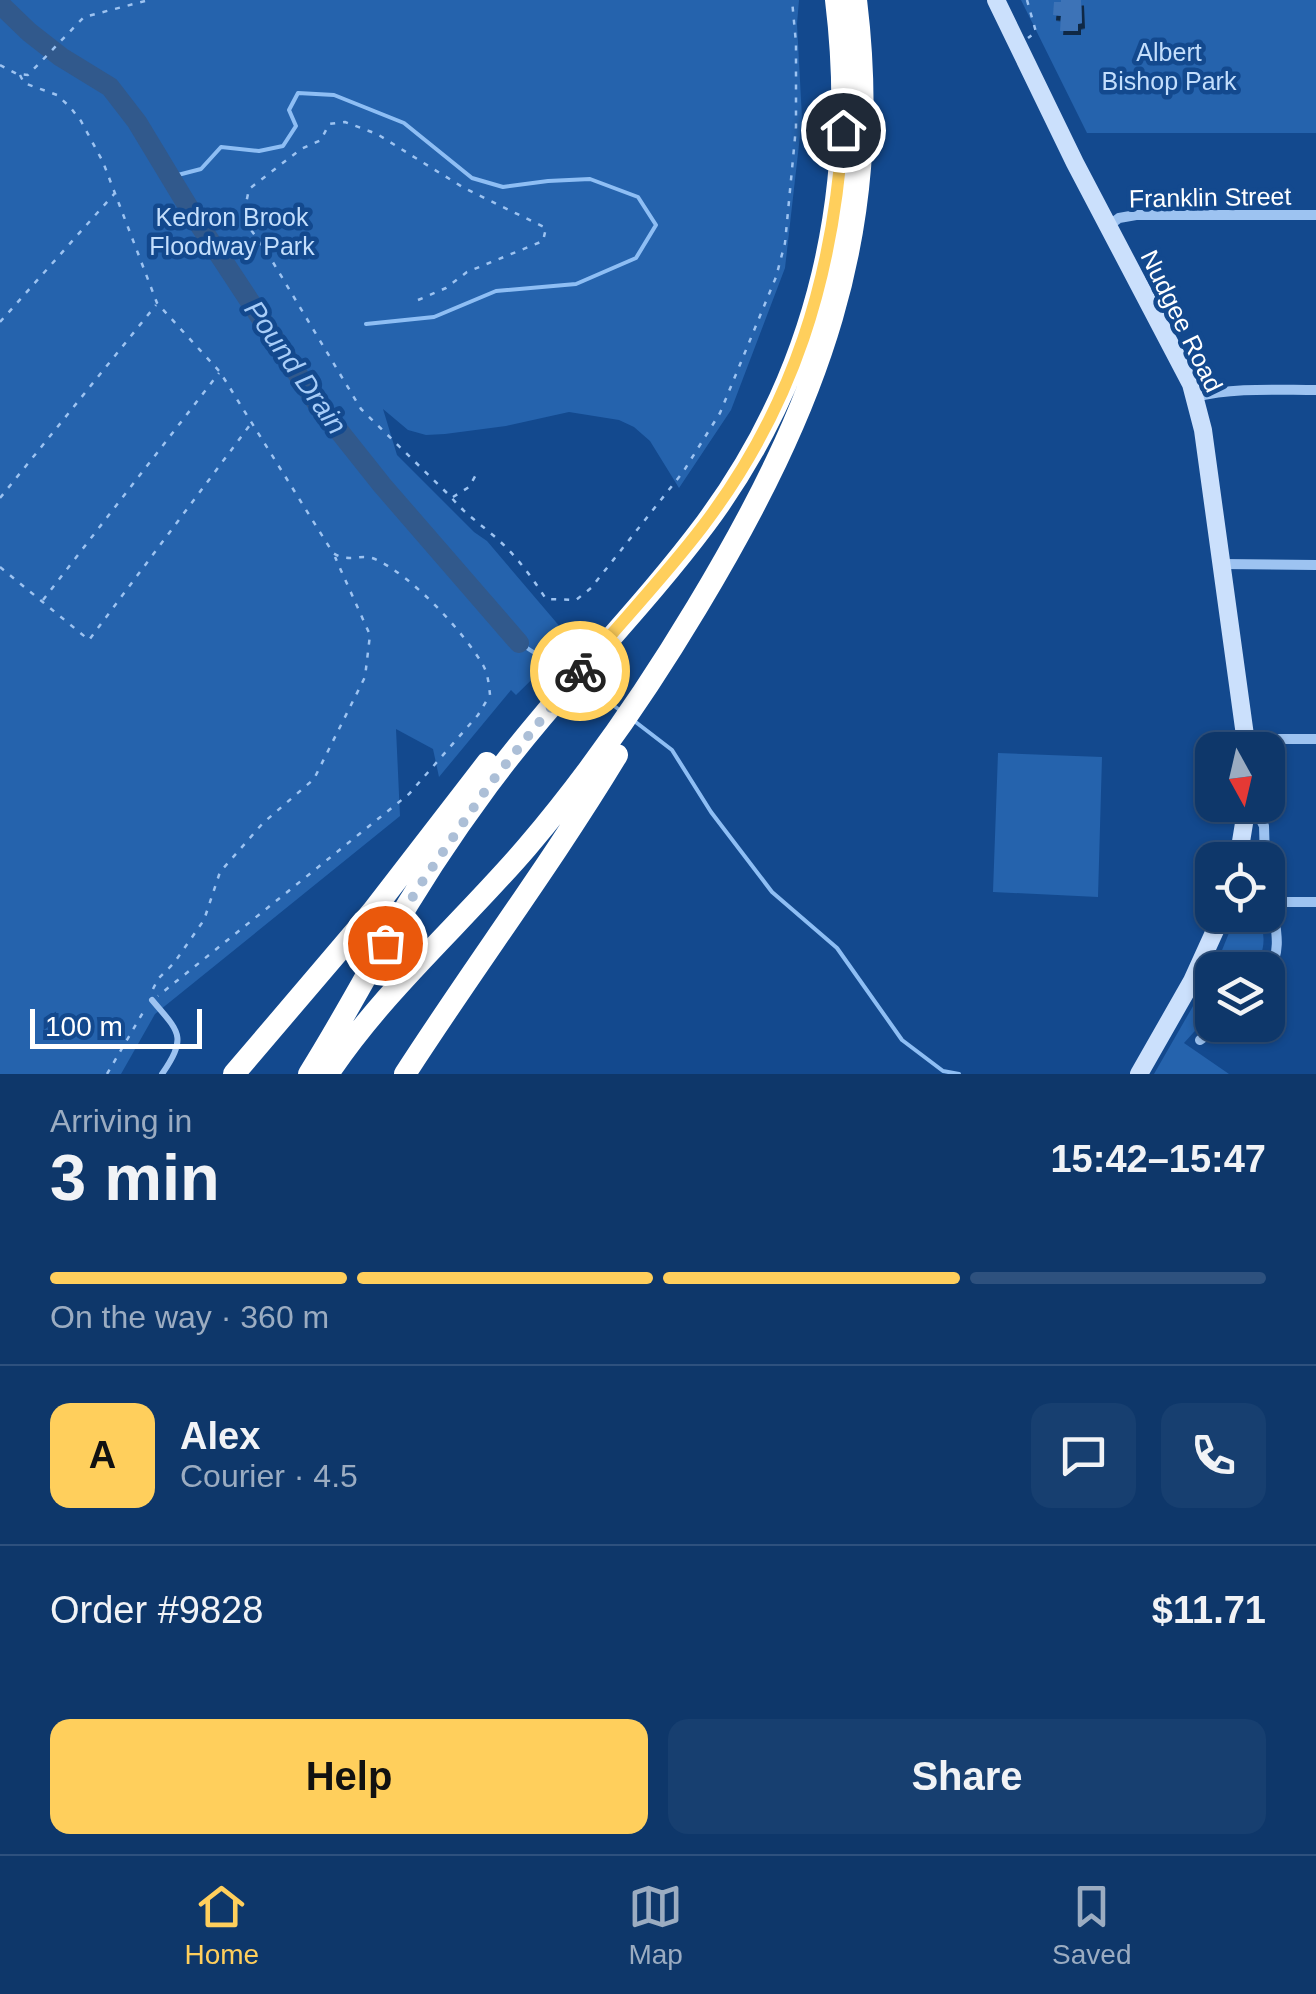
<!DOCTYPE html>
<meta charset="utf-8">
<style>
body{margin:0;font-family:Helvetica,sans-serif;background:#173f70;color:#f1f3f6;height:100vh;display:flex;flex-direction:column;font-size:38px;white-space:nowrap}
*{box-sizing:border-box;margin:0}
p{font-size:32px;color:#9bacc1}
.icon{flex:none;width:55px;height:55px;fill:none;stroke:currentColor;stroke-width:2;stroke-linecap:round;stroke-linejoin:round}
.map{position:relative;height:1074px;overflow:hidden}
.side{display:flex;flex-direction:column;background:#0e376a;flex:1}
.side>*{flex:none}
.needle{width:65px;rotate:172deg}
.tools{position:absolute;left:1195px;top:732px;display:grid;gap:20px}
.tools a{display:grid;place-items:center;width:90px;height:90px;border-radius:20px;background:#0e376a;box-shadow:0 2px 8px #0004,0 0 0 2px #2e517e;font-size:50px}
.scale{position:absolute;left:30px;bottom:25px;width:172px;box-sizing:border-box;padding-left:10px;border:5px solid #fff;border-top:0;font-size:28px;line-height:35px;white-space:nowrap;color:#fff;-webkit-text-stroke:8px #13498e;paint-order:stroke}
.pin{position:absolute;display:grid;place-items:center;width:85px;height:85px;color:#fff;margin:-42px;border:5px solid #fff;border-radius:50%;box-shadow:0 2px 10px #0007}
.courier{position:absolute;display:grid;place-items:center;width:100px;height:100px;margin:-50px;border:8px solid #ffcf5c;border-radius:50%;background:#fff;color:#222;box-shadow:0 2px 12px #0007}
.headline em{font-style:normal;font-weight:600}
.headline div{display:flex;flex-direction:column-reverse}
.headline{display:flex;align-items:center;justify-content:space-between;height:170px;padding:0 50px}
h1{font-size:65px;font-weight:600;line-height:75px}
.bar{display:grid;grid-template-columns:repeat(4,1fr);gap:15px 10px;align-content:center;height:120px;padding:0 50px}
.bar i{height:12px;border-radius:8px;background:#2e517e}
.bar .active{background:#ffcf5c}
.bar p{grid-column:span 4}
.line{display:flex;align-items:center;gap:25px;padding:0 50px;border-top:2px solid #2e517e}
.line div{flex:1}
.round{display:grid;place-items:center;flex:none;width:105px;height:105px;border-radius:20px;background:#173f70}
.action{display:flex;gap:20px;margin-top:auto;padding:20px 50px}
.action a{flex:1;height:115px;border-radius:20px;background:#ffcf5c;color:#111;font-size:40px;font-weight:600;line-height:115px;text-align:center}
.action a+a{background:#173f70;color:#f1f3f6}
.menu{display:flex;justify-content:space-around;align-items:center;height:140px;border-top:2px solid #2e517e;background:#0e376a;font-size:28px;color:#9bacc1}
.menu a{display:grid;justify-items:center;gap:5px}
.menu .active{color:#ffcf5c}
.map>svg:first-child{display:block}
</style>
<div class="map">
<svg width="1316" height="1074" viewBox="0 0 1316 1074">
<defs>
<filter id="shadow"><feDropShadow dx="3" dy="5.5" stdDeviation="0" flood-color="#0009"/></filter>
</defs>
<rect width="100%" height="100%" fill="#13498e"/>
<!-- green -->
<path fill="#2563ad" d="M0,0h799l-2,24 5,94 -17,150 -54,142 -52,78 -29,-47 -16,-14 -15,-7 -50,-8 -63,14 -61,8 -19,1 -18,-5 -25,-21 14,46 77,77 13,9 80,94 -4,14 -47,46 -5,-5 -72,87 -6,-28 -37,-20 4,87 -245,198 -34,60h-121z
M1021,0h295v133h-229z
M998,753l104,4 -4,140 -105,-5z
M1243,915h14c10,19 9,39 -6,55h-37l21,-52z
M1212,973v39l-28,31 45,31h-75z"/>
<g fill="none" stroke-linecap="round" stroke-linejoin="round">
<!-- stream -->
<path stroke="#8ebef4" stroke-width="4" d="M170,177l31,-8 20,-22 38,4 24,-5 13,-20 -7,-16 9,-17 36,2 70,28 68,55 31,9 45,-6 42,-2 48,18 18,28 -20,33 -60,26 -80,7 -62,26 -68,7
M519,643l49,31
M584,684l37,27
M633,720l39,30 39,62 61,80 65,56 65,92 41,31 16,3"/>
<!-- river -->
<path stroke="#31598c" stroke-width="20" d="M0,4l29,28 32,25 49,30 27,35 58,96 121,184 66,83 137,158"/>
</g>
<!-- building -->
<path fill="#3c73b7" filter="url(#shadow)" d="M1061,0h20l1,23 -4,1v7h-18l1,-15 -8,-1 1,-13h7z"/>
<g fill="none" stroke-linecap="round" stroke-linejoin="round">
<!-- path -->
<path stroke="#9dc3f1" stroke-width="2.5" stroke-dasharray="5 8" stroke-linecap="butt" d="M1027,0l9,32 -8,6
M0,65l17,9 11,1 56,-58 65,-17
M20,75l4,8 33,12 13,12 11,14 22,41 54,141 63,69 113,181c17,11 28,-1 44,7 36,17 86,71 106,105 5,9 6,20 7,30l-12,20 -69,79 -251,202
M418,300l28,-12 21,-16 76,-31 3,-13 -82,-40 -87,-54 -32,-12 -16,2 -8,16 -20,9 -52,40 -6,29 28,41 90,150 90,88c13,16 28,26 43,39 22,19 37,40 52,63l30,1 15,-12 92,-116 37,-59 56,-136 9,-34 11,-116v-84l-4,-43
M0,322l115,-129
M453,497l16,-10 8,-14
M0,498l156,-193
M0,567l89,73 161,-215
M43,600l176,-227
M153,989l5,-10 16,-16 30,-43 16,-48 43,-49 51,-44 51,-102 5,-42 -35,-78
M107,1074l38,-65"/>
<!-- lane -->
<path stroke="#9dc3f1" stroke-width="6" d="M152,1000c27,32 36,36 10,74"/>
<!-- street -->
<path stroke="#9dc3f1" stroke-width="10" d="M1107,227l12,-9 17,-3h180
M1195,397c39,-10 81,-7 121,-7
M1221,564l95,1
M1246,741l19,-2h51
M1246,812l12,2 6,12 1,34
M1268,902h48
M1268,971c15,-20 7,-45 4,-69
M1200,1040l21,-15"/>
<!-- secondary -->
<path stroke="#cbe0fc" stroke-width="18" d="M996,0l79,163 116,221 12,46 44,320
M1238,860l9,-55
M1139,1074l53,-93 30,-66"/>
<!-- highway -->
<path stroke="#fff" stroke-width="22" d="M234,1074l138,-162 115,-149
M309,1074c27,-43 51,-87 76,-131 31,-55 66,-108 103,-158 68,-92 150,-171 218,-262 114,-154 153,-335 130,-523
M328,1074c56,-84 133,-150 199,-227 64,-75 119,-155 170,-240 119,-198 188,-371 159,-607
M405,1074c69,-107 146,-210 212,-319"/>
</g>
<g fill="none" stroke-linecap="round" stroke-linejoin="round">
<!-- done -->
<path stroke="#acbfd7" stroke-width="10" stroke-dasharray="0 18" d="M385,943l33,-55 72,-104 90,-113"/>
<!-- route -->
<path stroke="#ffcf5c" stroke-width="12" d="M580,671c41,-49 85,-95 123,-145 91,-120 130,-248 140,-396"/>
</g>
<g text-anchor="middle" stroke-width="9" stroke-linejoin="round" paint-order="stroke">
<!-- park labels -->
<g font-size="25" fill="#c3defc" stroke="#13498e">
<text x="1169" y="61">Albert<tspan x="1169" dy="29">Bishop Park</tspan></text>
<text x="232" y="226">Kedron Brook<tspan x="232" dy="29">Floodway Park</tspan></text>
</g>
<!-- street labels -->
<g font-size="25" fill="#fff" stroke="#13498e">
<text transform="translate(1210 197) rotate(-1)" y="9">Franklin Street</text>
<text transform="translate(1182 321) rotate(64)" y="9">Nudgee Road</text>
</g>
<!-- water labels -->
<g font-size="28" font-style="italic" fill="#a8cdf8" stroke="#13498e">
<text transform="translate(296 367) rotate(55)" y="10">Pound Drain</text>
</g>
</g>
</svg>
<div class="tools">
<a><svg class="needle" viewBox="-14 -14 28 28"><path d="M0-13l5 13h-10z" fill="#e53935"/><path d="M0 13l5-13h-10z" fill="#9bacc1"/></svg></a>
<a><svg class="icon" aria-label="locate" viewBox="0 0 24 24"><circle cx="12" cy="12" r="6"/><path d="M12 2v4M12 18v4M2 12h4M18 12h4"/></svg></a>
<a><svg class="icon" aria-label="layers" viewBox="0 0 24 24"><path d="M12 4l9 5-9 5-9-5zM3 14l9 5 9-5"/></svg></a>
</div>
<div class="scale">100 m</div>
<div class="pin" style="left:385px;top:943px;background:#ea580c"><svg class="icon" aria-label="bag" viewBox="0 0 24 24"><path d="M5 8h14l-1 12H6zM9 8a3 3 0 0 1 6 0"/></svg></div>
<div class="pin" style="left:843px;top:130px;background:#1f2937"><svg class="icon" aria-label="home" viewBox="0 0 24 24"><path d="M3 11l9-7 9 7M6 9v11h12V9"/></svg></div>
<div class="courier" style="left:580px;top:671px"><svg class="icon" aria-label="bike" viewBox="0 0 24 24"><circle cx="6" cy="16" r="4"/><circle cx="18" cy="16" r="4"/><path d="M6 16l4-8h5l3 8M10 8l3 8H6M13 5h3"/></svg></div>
</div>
<section class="side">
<div class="headline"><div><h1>3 min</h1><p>Arriving in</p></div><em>15:42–15:47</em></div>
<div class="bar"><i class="active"></i><i class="active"></i><i class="active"></i><i></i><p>On the way · 360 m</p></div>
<div class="line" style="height:180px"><b class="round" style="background:#ffcf5c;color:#111">A</b><div><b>Alex</b><p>Courier · 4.5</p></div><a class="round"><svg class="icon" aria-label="chat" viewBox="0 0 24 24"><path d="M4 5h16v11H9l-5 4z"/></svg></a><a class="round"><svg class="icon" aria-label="phone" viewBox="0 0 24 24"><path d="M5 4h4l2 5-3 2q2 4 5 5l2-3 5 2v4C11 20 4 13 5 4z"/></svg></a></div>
<div class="line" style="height:130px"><div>Order #9828</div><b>$11.71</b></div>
<div class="action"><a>Help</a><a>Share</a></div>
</section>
<nav class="menu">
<a class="active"><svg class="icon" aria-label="home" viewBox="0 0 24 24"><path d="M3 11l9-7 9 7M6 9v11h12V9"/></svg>Home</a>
<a><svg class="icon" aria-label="map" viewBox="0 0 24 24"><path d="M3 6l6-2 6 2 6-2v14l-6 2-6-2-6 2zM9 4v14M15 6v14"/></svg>Map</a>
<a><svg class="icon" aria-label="saved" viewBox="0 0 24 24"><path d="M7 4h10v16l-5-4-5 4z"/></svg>Saved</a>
</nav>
